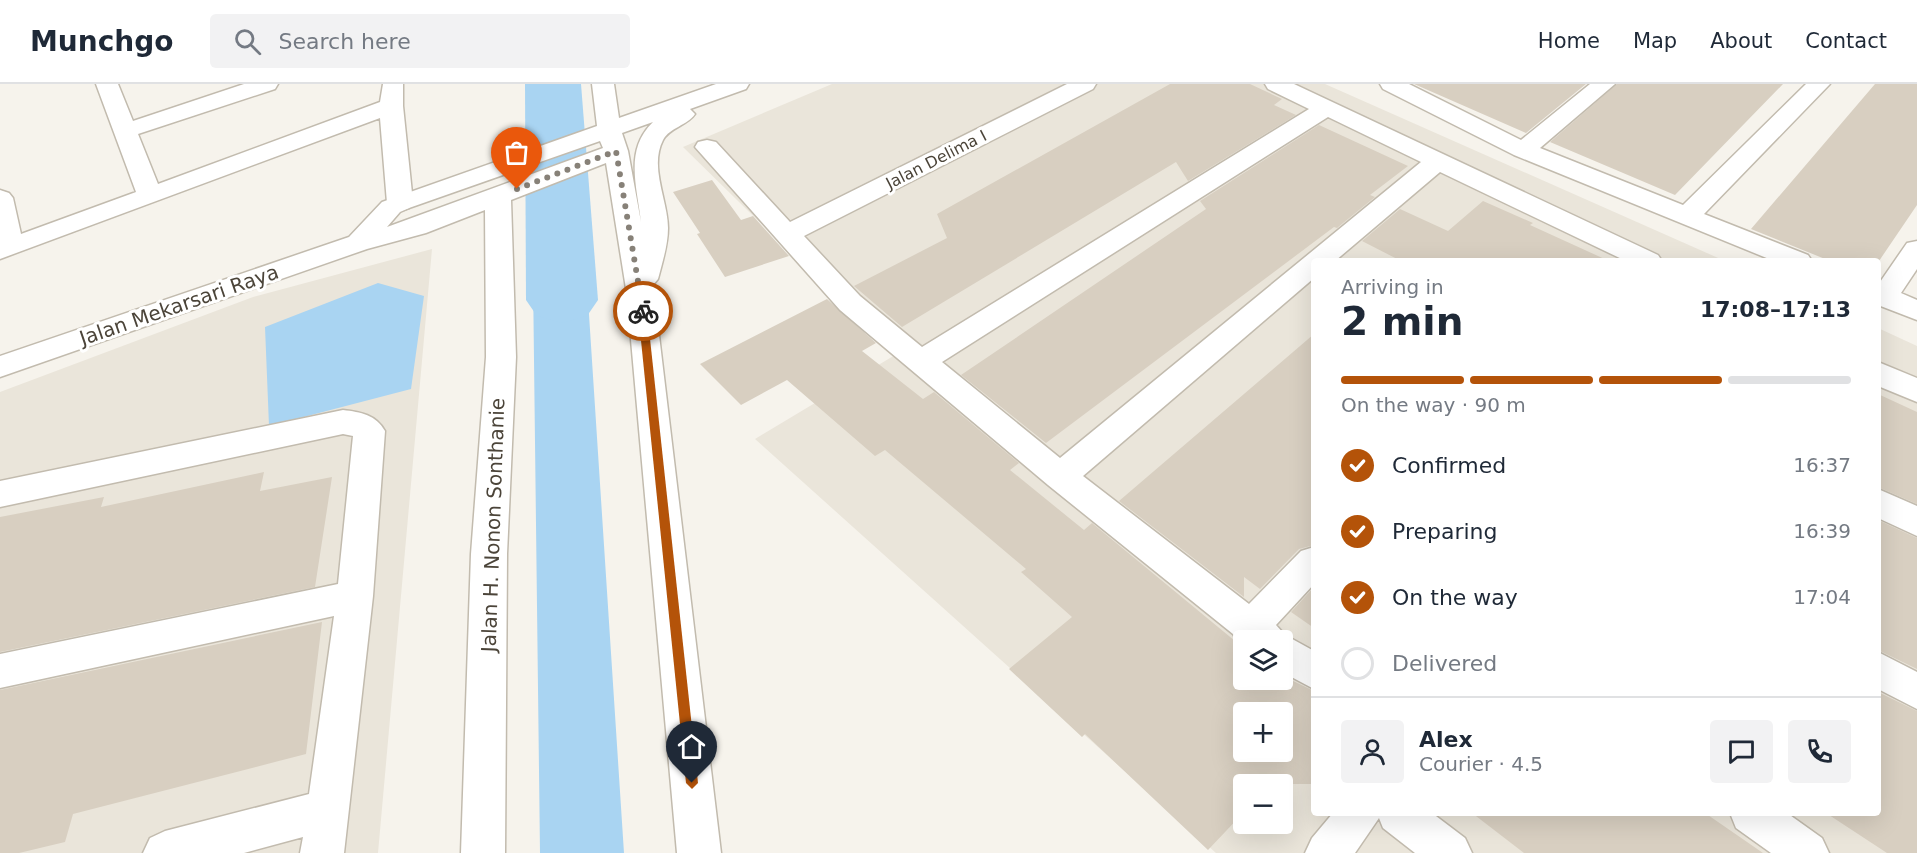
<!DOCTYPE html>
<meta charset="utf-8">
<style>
body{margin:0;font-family:"DejaVu Sans",sans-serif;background:#f2f2f3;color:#1f2937;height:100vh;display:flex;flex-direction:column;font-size:22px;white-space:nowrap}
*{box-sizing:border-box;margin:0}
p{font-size:20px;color:#747a83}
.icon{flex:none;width:33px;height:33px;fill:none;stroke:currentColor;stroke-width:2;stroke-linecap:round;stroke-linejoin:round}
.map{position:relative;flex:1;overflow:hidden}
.panel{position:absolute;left:1311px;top:174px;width:570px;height:558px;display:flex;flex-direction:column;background:#fff;border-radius:6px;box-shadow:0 6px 24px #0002}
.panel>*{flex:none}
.tools{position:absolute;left:1233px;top:546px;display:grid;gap:12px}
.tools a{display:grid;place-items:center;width:60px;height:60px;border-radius:6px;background:#fff;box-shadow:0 6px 24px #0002;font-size:30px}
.pin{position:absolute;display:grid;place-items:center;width:51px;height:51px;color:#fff;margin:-62px -26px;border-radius:50% 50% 50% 0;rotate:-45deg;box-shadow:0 0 6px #0007}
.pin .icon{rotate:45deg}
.courier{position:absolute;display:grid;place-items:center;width:60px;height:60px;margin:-30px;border:4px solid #b45309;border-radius:50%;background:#fff;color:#222;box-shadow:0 2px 8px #0007}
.summary em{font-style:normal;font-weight:600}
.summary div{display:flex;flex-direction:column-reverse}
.summary{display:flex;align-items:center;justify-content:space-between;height:102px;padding:0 30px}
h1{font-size:39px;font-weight:600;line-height:45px}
.bar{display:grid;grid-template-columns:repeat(4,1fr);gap:9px 6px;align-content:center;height:72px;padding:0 30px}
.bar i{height:8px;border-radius:4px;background:#e0e1e3}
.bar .active{background:#b45309}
.bar p{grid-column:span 4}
.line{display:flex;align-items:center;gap:15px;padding:0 30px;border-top:2px solid #e0e1e3}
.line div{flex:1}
.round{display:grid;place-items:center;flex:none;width:63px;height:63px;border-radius:6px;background:#f2f2f3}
ol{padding:0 30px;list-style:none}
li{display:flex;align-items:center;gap:18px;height:66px}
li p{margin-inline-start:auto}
li .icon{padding:6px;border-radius:50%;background:#b45309;color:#fff;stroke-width:4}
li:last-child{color:#747a83}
li i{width:33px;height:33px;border:3px solid #e0e1e3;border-radius:50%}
header{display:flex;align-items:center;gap:36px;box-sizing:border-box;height:84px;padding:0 30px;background:#fff;border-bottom:2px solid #e0e1e3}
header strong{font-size:28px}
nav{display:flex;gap:33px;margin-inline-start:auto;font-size:21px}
.search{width:420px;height:54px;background:#f2f2f3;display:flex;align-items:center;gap:15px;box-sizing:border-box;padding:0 21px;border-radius:6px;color:#747a83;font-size:22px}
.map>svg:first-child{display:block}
</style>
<header>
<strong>Munchgo</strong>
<div class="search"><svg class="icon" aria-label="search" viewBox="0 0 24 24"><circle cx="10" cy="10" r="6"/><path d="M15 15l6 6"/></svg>Search here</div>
<nav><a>Home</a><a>Map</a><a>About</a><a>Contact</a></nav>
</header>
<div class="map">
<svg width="1917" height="769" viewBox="0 0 1917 769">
<rect width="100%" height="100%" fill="#f6f3ec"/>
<!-- residential -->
<path fill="#eae5da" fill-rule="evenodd" d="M832,0h493l400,177h-411v552h564v-485l39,18v507h-701l-461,-414 140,-84 -212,-208zM1244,556h38v40h-38zM1244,628h38v40h-38zM1244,700h38v40h-38z
M432,165l-54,604h-378v-461l253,-95z"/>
<!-- water -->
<path fill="#a9d4f2" d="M580,92l44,677h-84l-8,-658z
M378,199l46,13 -13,93 -142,37 -4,-99z"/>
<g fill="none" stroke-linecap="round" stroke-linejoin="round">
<!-- river -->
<path fill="#a9d4f2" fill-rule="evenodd" d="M525,0h56l17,216 -11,16 -25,7 -25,-7 -11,-16z"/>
</g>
<!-- building -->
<path fill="#d8cfc1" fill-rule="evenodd" d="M1170,0h80l32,15 -8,6 22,10 -108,66 -12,-19 -274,165 -48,-41 93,-48 -10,-24z
M1414,0h172l-60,49z
M1617,0h166l-108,111 -125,-53z
M1875,0h42v121l-38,56h-49l-79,-32z
M1319,41l89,41 -38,29 5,2 -38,31 -3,-1 -288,216 -85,-68 245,-166 -6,-8z
M712,96l29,40 12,-4 36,40 -64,21 -28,-43 3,-1 -27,-41z
M1483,117l50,22 -3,2 79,36h-208l-39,-20 38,-32 48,22z
M827,215l49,44 -14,8 61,48 11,-7 85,71 -9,7 74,60 8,-7 143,118 9,3v36h47l23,11v93h-70v28l-36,38 -123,-116 -3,3 -73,-68 63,-52 -51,-45 5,-3 -141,-119 -10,6 -88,-76 -46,25 -41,-41zM1244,628h38v40h-38z
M1314,250v211l-15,4 -39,40 -16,-12v20l-125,-96z
M1878,310l39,18v92l-39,-17z
M264,388l-4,19 72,-14 -17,110 -315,65v-135l104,-20 -3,10z
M1878,436l39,18v131l-39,-19z
M1314,503v41l-23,-16z
M322,538l-16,132 -233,60 -8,28 -46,11h-19v-163z
M1878,608l39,19v142h-30l-61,-40h52z
M1472,729h233l58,40h-239z"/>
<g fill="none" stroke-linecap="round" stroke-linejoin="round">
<defs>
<path id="minor" d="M96,0h22l15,37 111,-37h34l-3,5 -137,45 20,50 222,-82 3,-18h20v22l10,97 -4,5 -9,3 -9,-3 -4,-5 -7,-85 -380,141v-69l9,3 4,5 8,36 115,-42z
M1067,0h29l-3,5 -289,147 56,60 62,51 387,-238 -41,-20 -3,-5h29l364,171 4,6h-36l-186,-89 -105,89h-21v17l-231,198 166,128 52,-53 13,-4v37l-38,41 9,10 29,16v38l-32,-17v-32l-38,2 -8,-3 -3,-5 -185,-149 -208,-175 -145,-163 3,-5 9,-2 9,2 74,80zM1328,33l93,45 -361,296 -118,-96z
M1380,0h29l112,56 69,-56h25l-75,64 143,57 123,-121h24l-126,130 104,41 4,6h-38l-260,-106 -131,-66z
M1917,157v28l-16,24 16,7v20l-39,-15v-20l29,-42z
M1878,278l39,16v24l-39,-16z
M343,326c18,2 33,5 42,21l-12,165 -29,257h-44l3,-16 -59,16h-101l7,-15 15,-7 144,-37 25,-178 -334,72v-34l338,-70 15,-148 -10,-2 -343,73v-26z
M1878,405l39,17v30l-39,-18z
M1878,568l39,20v37l-39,-20z
M1333,729h99l33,25 7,15h-57l-32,-25 -4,-10 -24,35h-50l7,-15z
M1730,729h57l35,25 7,15h-58l-35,-25z"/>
<path id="tertiary" d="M592,0h22l5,34 97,-34h33l-3,5 -56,20 5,5c-8,12 -25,13 -32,26 -14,27 5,61 5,88 0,18 -6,35 -10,51l-5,6 68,568h-44l-50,-558 -21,-132 -95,37 5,157 -9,197 -2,299h-44l10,-299 15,-197 -1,-147 -59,23 -59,16 -367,128v-21l349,-119 33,-35 215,-76zM653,38c-29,28 -16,64 -12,100l-13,-71 -6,-18zM600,57l3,7 -216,79 13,-15 9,-4z"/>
</defs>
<!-- minor casing -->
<use href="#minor" stroke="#c2bbae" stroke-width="3"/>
<!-- tertiary casing -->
<use href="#tertiary" stroke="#c2bbae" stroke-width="3"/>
<!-- minor -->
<use href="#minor" fill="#fff" fill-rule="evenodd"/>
<!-- tertiary -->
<use href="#tertiary" fill="#fff" fill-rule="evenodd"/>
</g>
<!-- route -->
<path fill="#b45309" d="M643,225l4,2 51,472 -6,6 -6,-6 -48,-472z"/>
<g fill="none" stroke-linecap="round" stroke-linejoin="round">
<!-- done -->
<path stroke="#878178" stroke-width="6" stroke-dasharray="0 10.8" d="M517,105l99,-38 27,160"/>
</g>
<g text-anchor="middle" stroke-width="6" stroke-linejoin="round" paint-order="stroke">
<!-- far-street labels -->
<g font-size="16" fill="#4b4439" stroke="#fff">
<text transform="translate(936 75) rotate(-27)" y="6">Jalan Delima I</text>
</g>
<!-- street labels -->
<g font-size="20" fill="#4b4439" stroke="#fff">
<text transform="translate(179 221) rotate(-19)" y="7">Jalan Mekarsari Raya</text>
<text transform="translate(493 441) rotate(-88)" y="7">Jalan H. Nonon Sonthanie</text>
</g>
</g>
</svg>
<div class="tools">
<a><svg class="icon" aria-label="layers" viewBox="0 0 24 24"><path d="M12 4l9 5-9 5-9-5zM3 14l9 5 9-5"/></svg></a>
<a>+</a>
<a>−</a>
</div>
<div class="pin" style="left:517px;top:105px;background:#ea580c"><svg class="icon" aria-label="bag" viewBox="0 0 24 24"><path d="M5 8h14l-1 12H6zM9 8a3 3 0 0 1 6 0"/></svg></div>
<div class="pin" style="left:692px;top:699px;background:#1f2937"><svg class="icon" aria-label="home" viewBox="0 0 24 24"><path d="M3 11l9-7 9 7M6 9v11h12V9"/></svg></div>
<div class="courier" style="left:643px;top:227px"><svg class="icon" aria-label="bike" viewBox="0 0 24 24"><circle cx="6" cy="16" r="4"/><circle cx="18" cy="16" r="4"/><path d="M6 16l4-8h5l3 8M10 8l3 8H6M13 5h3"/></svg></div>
<section class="panel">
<div class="summary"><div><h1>2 min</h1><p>Arriving in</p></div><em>17:08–17:13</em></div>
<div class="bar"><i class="active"></i><i class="active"></i><i class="active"></i><i></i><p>On the way · 90 m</p></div>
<ol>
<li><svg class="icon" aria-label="check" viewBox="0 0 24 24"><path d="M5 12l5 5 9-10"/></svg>Confirmed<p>16:37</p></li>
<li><svg class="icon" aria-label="check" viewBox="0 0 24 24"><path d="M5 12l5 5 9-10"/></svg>Preparing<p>16:39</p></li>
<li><svg class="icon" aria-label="check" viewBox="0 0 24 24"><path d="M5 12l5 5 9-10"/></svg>On the way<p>17:04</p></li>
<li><i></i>Delivered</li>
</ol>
<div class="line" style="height:108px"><a class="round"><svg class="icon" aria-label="person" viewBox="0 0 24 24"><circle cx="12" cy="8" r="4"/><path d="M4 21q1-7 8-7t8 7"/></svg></a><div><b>Alex</b><p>Courier · 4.5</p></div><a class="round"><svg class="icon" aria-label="chat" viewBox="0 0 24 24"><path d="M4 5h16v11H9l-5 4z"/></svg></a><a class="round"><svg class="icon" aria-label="phone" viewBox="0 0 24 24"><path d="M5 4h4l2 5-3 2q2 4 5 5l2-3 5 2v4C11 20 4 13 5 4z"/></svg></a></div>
</section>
</div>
